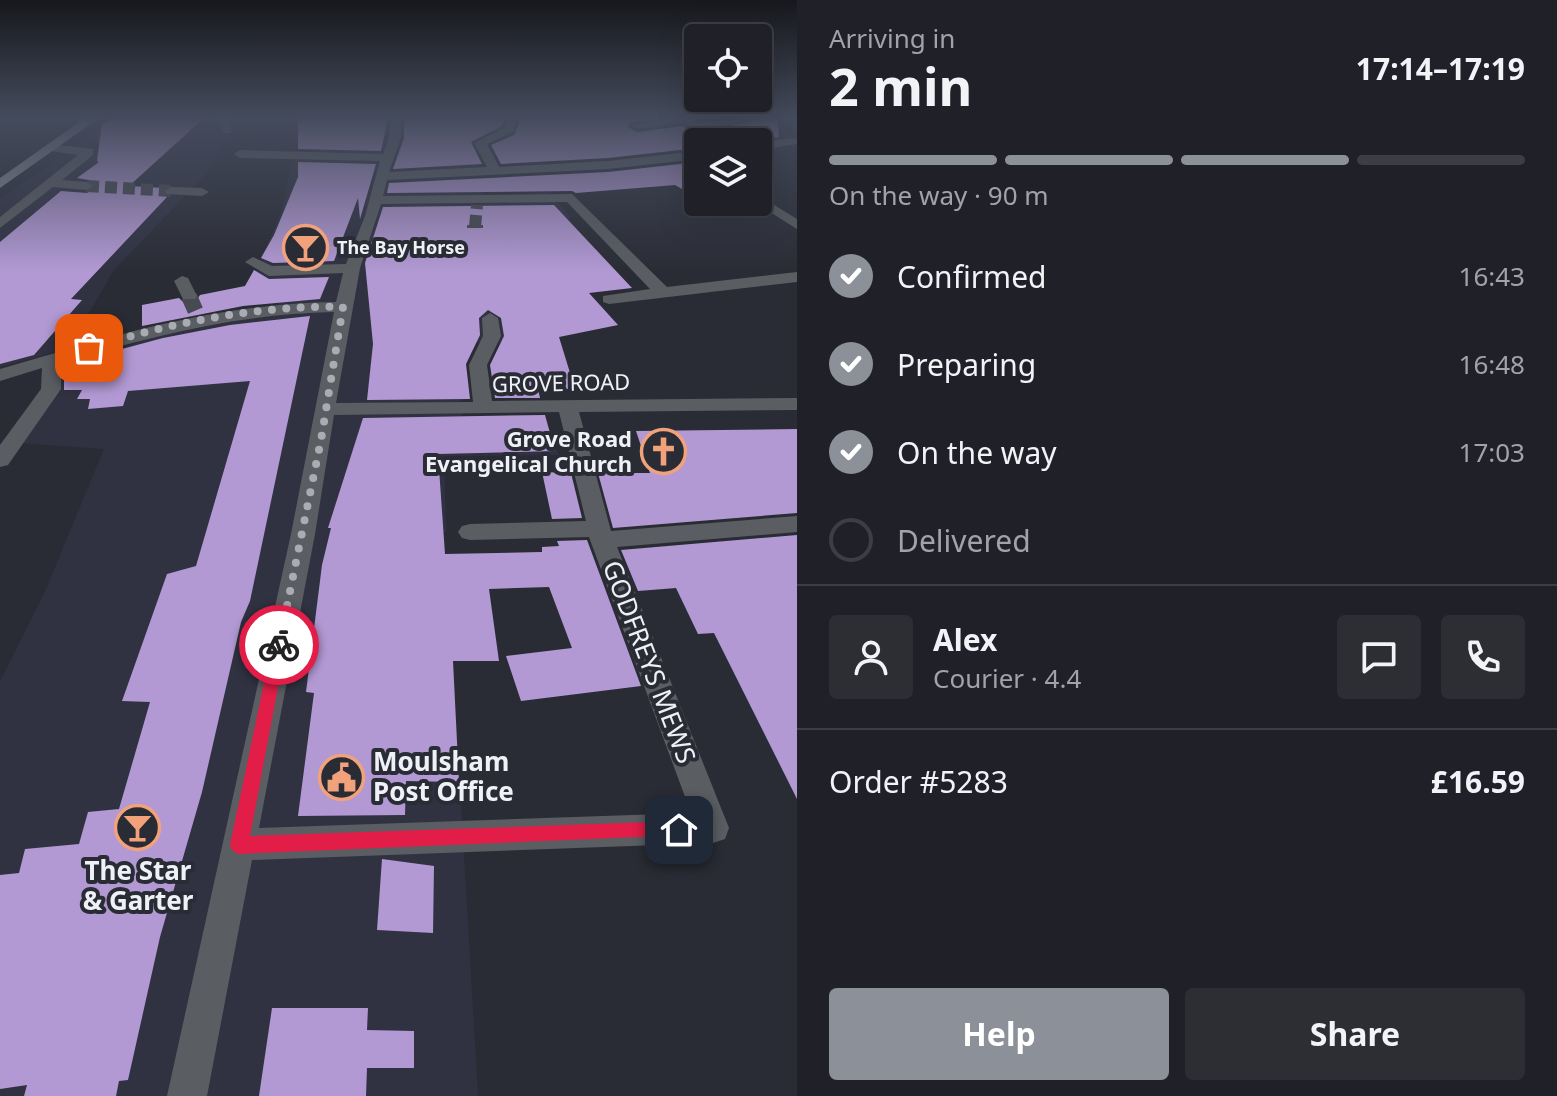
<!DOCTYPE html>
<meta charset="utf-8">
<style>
body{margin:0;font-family:"Noto Sans",sans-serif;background:#2d2e34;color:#f1f3f6;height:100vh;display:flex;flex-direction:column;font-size:30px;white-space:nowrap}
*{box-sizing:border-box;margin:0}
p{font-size:26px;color:#a2a3a8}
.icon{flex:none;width:44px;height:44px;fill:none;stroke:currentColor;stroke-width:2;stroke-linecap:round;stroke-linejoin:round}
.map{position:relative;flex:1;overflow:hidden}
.details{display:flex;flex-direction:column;background:#202128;width:760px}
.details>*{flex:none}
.controls{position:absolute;left:684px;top:24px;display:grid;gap:16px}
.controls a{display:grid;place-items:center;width:88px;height:88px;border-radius:8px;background:#202128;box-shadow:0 8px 32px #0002,0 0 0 2px #3d3e45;font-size:40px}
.pin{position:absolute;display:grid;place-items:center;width:68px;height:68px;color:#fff;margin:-34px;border-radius:16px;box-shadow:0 4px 12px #0006}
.courier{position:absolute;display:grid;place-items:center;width:80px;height:80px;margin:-40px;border:6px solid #e11d48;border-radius:50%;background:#fff;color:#222;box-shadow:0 2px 10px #0007}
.summary em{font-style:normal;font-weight:700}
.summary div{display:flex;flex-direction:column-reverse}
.summary{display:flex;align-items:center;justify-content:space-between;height:136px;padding:0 32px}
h1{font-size:52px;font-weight:700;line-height:60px}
.bar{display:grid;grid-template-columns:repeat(4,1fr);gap:12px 8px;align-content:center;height:96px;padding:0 32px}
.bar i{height:10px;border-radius:6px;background:#3d3e45}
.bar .active{background:#8c9099}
.bar p{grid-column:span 4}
.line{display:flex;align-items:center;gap:20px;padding:0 32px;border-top:2px solid #3d3e45}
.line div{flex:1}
.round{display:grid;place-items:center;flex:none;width:84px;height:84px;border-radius:8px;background:#2d2e34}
ol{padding:0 32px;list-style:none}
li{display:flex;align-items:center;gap:24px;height:88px}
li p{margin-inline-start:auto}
li .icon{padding:8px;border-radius:50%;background:#8c9099;color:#fff;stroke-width:4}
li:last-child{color:#a2a3a8}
li i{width:44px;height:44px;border:4px solid #3d3e45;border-radius:50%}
.primary-button{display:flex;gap:16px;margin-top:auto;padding:16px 32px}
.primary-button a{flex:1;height:92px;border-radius:8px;background:#8c9099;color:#fff;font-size:32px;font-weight:700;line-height:92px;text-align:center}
.primary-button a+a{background:#2d2e34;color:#f1f3f6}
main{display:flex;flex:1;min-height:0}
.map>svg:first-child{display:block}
</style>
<main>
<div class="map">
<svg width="797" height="1096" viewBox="0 0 797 1096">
<rect width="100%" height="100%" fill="#2a2c35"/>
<!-- built -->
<path fill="#303242" d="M115,118h389l-11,14 -20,8 -3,6 15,27 -9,1 9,23 63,-5 22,24 -1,4 -56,6 14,116 -90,1 21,27 5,54 86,7 10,24 -115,1 2,76 -34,1 42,151 24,412h-478v-414l47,-95 57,-138 -84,-6 40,-74 93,-32 123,-24 7,-33 -31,1 30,-71 10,-51 21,-1 5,-32 -84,3 -28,45 -92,96 -46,79 -68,18v-168l76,-53 25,-23z"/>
<!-- building -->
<path fill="#b299d3" d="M117,118h87l-75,68 35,2 -2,5 5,4 -96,102 11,1 -48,55 -34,9v-122l61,-51 26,2 8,-5 1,-3 -7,-5 -12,-2 22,-16 -2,-1 5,-38z
M298,118h90l-7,33 -83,-2z
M404,118h101l-3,8 -31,16 11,22 -89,5 11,-31z
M516,118h138l-24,5 -2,4 9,5 45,-6 33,16h-17v6l-90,10 -107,6 -10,-19 23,-10 5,-12z
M760,118h17l2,19 -39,5 -20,-13z
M298,162l78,2 -16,55 -2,-21 -24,63 -61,2 -12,-5 13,-23 24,-58z
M698,162v36l-23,-13 -99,8 -4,-2 -185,2 2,-10 219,-11z
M554,205l78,83 -43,5 29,32 -59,12 16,52h-37l2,9h-45l-5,-33 14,-29 -3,-18 -13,-8 -9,8 1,17 -14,29 4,35 -103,1 6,-56 -8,-81 18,-56z
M254,270l15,9 60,-2 -9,22 -77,7 -101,20v-21l37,-7 4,4h12l5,-7 45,-9z
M310,316l-60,285 -9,21 -39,170 -42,145 -32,143 -9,1 -3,15h-92l3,-11 -27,4v-214l19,-2 6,-24 54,-5 9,-32 31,-3 31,-107 -28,-1 45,-127 29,-8 54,-185 -122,10 -5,15 -35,3 2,-10h-13l5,-9h-18v-18l58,-23 41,-11 67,-13z
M545,415l10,36 -117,3 7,100 97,-2v-5l17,-1 -2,-5 30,-1 54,146 -120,15 -15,-45 66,-8 -23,-61 -60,2 10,72h-46l6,121 -53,-1 -1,34 -107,1 16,-123 -8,-1 16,-127 9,-37h-3l35,-110z
M797,429v84l-184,15 -15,-55h52l-14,-42z
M542,472l29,1 11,45 -30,1z
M797,535v264l-83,-166 -16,1 -22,-46 -38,3 -17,-41z
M382,859l52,7 -1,67 -56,-3z
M272,1008h96l-1,22 47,1v37h-47l-1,28h-107z"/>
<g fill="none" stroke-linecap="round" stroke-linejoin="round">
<!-- minor-tunnel-far1 -->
<path stroke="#484a52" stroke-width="12" stroke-dasharray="12 6" stroke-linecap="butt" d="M87,186l85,5
M475,227l2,-22"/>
<!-- minor-tunnel -->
<path stroke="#484a52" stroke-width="16" stroke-dasharray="16 8" stroke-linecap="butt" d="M475,228v-3
M189,296l7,16"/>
<!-- minor -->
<path fill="#5a5e62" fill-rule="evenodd" d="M217,118h11l4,15h-8z
M391,118h10v19l-12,35 98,-5 -13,-24 30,-15 3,-8 4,-1 5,3 -3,10 -26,12 12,23 109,-6 90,-10v8l-90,10 -221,11 -4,16 189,-2 95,93 130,-15v10l-188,22 -6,-2v-6l47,-7 -83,-87 -186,2 -21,64 -24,135 137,-1 -4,-37 14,-29 -1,-18 8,-5 8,5 3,18 -14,29 5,36 305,-3v12l-218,2 32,119 186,-15v16l-180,15 112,281 -4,11 -12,4 -461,17 -45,236h-40l124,-562 43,-222c-96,2 -182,24 -273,51v26l-53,76 -8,2v-22l41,-56 1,-21 -42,13v-12l79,-23 -14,-19 9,-5 6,1 14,19c79,-23 159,-39 242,-40l7,-29 -74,3 -24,-14 8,-5 19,9 74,-2 19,-48 15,-55 -140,-3 -6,-4 6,-4 143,4 6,-17zM559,412l27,109 -116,3 -8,2 -4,6 4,6 8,2 119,-3 102,276 -432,15 56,-294 19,-119z
M671,118h18l11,5 57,-5 -46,10 26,14h-15l-39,-19 -46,6 -6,-3z
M797,138v6l-39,6v-8z
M48,144l45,5v6l-31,25 25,2 6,4 -6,4 -34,-3 -53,41v-11l78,-62 -34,-5 -2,-2z
M172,187l30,1 7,4 -7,4 -35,-2 -2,-3z
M758,195l39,24v10l-43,-27h4z
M182,276l6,2 9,18 -2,3h-12l-9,-18z"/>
<!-- major -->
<path fill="#878e97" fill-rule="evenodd" d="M85,118h14l-99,70v-10z"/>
</g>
<!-- sky -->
<linearGradient id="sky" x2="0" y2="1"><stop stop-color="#17181d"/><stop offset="0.43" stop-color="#444b5c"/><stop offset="1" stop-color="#444b5c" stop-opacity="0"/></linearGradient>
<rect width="797" height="272" fill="url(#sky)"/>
<!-- route -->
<path fill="#e11d48" d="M279,639l7,6 -36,191 429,-15 7,3 2,6 -2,5 -447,19 -6,-3 -3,-6 42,-200z"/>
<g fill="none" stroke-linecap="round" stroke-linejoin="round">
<!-- done -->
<path stroke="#aaacb3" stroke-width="8" stroke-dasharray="0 14.4" d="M89,348c83,-25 168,-43 254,-41l-22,133 -42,205"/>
</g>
<!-- icons -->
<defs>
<symbol id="bar-ring" viewBox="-11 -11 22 22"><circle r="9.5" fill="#2a2c35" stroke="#f1a27b" stroke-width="1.5"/><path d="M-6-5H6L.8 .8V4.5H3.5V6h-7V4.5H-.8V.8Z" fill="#f1a27b"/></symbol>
<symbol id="church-ring" viewBox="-11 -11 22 22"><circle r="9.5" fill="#2a2c35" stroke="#f1a27b" stroke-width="1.5"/><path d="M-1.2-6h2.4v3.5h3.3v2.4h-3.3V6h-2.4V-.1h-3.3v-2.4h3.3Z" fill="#f1a27b"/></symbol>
<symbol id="civic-ring" viewBox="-11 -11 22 22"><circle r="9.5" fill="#2a2c35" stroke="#f1a27b" stroke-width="1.5"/><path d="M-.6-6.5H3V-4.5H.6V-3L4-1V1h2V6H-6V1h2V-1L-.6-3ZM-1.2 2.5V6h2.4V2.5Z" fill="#f1a27b"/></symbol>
</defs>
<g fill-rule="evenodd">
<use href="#bar-ring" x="280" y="222" width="51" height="51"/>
<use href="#church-ring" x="638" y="426" width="51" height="51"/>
<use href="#civic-ring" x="316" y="752" width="51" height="51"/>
<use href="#bar-ring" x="112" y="802" width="51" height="51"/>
</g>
<g text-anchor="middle" stroke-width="8" stroke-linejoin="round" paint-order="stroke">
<!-- far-poi labels -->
<g font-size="18" font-weight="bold" fill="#eff1f7" stroke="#2a2c35" text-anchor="start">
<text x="337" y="254">The Bay Horse</text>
</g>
<!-- street labels -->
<g font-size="22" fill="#eff1f7" stroke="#2a2c35">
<text transform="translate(561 383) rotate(-1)" y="8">GROVE ROAD</text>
</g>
<!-- poi labels -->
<g font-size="22" font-weight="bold" fill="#eff1f7" stroke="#2a2c35" text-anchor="end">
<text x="632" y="447">Grove Road<tspan x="632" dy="25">Evangelical Church</tspan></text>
</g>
<!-- near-street labels -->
<g font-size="26" fill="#eff1f7" stroke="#2a2c35">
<text transform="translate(649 662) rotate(69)" y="9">GODFREYS MEWS</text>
</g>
<!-- near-poi labels -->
<g font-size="26" font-weight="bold" fill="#eff1f7" stroke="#2a2c35" text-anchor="start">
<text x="373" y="771">Moulsham<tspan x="373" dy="30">Post Office</tspan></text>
<text x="138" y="880" text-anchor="middle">The Star<tspan x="138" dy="30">&amp; Garter</tspan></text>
</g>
</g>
</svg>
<div class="controls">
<a><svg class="icon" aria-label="locate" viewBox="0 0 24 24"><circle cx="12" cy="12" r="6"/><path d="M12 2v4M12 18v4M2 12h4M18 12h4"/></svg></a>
<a><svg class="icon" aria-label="layers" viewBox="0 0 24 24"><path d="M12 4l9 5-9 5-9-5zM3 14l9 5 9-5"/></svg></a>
</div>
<div class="pin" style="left:89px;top:348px;background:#ea580c"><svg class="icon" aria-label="bag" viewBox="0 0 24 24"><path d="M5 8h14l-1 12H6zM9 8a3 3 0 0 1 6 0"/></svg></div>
<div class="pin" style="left:679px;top:830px;background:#1f2937"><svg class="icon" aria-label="home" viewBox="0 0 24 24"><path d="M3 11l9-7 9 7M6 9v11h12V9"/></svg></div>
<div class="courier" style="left:279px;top:645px"><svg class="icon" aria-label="bike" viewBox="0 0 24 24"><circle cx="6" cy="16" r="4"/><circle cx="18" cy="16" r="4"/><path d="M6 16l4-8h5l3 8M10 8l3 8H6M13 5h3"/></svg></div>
</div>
<section class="details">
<div class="summary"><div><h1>2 min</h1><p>Arriving in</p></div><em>17:14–17:19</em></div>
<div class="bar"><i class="active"></i><i class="active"></i><i class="active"></i><i></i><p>On the way · 90 m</p></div>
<ol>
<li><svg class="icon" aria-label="check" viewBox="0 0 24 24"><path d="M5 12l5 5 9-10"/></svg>Confirmed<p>16:43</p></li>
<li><svg class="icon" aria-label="check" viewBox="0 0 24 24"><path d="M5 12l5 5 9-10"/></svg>Preparing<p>16:48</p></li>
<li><svg class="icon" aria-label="check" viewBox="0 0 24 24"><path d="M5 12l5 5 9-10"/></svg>On the way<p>17:03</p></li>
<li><i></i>Delivered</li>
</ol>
<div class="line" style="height:144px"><a class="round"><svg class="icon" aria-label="person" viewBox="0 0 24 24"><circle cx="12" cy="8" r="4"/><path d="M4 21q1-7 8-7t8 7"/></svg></a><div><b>Alex</b><p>Courier · 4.4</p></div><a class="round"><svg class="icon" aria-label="chat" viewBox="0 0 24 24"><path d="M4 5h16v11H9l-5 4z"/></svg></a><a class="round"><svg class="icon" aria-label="phone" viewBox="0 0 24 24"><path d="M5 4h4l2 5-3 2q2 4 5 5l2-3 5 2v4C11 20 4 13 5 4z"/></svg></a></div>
<div class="line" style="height:104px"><div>Order #5283</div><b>£16.59</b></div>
<div class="primary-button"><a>Help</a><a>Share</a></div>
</section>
</main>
